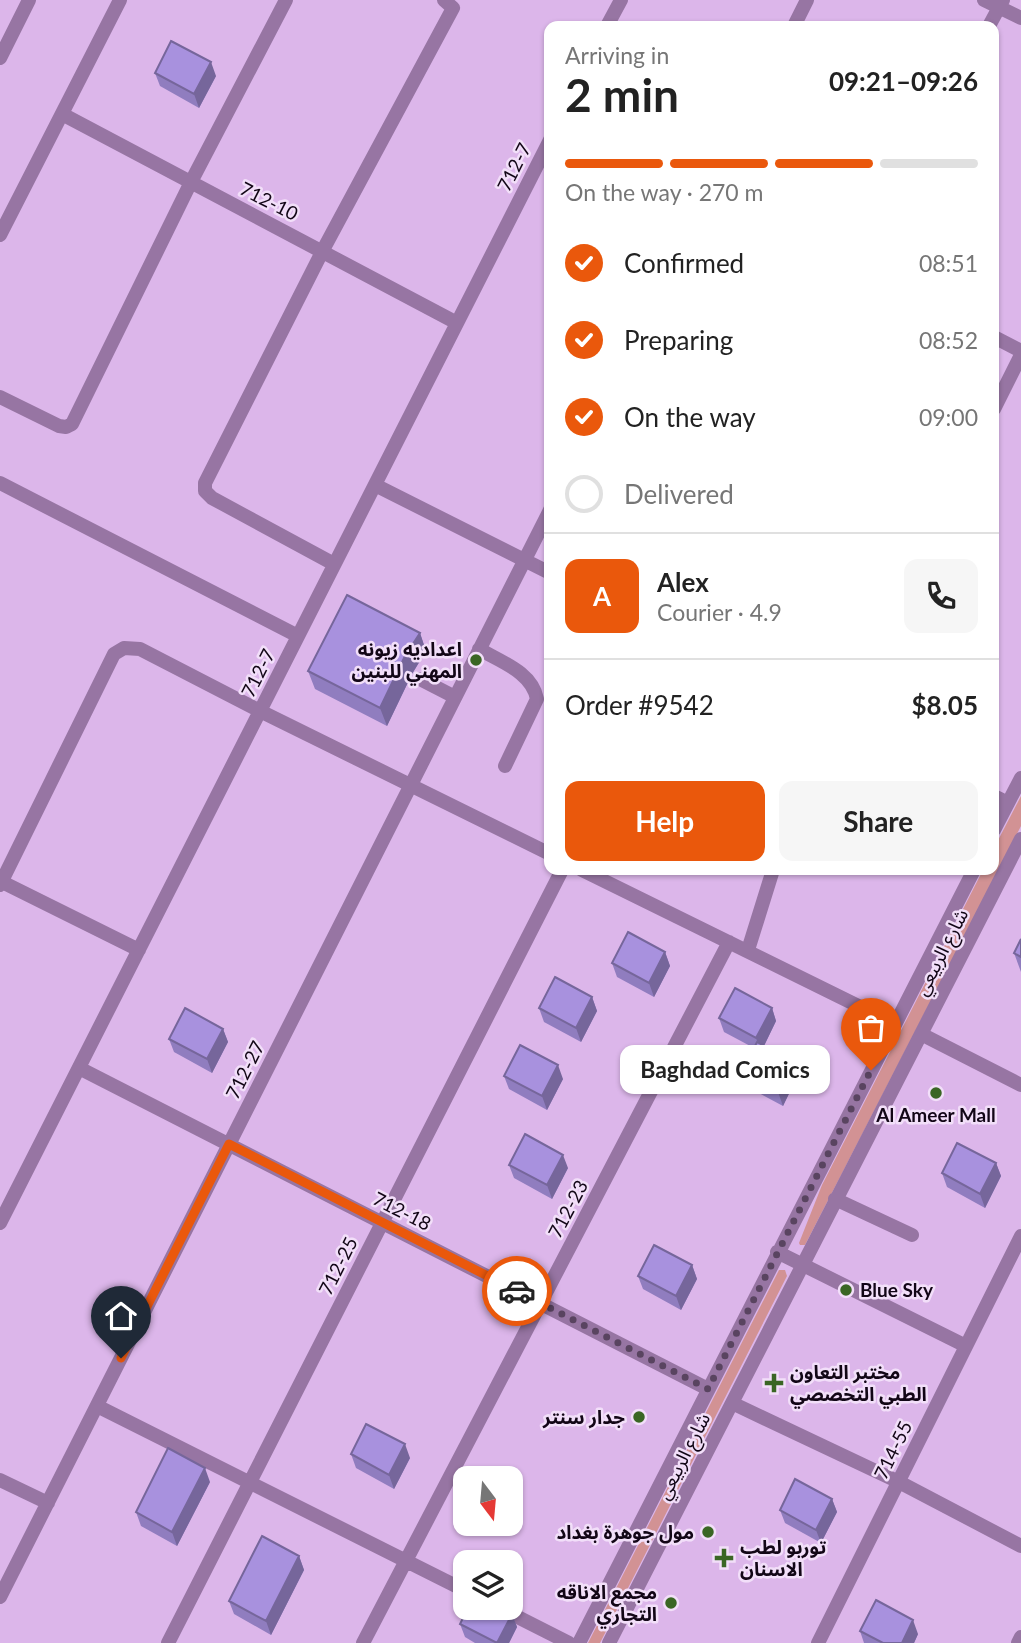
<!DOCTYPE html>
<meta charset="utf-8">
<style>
body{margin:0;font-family:Lato,"Noto Sans Arabic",sans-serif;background:#f6f6f6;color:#222;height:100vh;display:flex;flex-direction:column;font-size:26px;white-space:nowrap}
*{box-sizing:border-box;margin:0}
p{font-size:23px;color:#767676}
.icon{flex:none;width:38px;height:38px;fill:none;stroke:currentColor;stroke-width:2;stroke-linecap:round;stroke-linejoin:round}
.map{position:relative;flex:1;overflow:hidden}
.side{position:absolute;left:544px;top:21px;width:455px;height:854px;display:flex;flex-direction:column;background:#fff;border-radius:14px;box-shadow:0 2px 5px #0004}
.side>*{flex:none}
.needle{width:46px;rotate:164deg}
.controls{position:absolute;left:453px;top:1466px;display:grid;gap:14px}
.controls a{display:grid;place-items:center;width:70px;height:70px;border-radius:14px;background:#fff;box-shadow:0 2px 5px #0004;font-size:35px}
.pin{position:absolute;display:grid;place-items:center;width:60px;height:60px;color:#fff;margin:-72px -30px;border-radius:50% 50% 50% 0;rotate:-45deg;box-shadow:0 0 7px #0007}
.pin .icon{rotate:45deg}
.courier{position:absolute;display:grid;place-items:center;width:70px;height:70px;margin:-35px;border:5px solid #ea580c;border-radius:50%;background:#fff;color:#222;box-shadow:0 2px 9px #0007}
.bubble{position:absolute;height:49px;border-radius:14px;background:#fff;box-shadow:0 2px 5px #0004;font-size:23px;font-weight:700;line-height:49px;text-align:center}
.headline em{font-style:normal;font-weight:700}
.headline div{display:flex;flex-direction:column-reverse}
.headline{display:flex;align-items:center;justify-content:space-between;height:119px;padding:0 21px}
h1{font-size:46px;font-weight:700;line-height:52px}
.bar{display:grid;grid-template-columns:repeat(4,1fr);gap:10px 7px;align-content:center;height:84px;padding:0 21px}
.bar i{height:9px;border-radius:5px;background:#e0e0e0}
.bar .active{background:#ea580c}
.bar p{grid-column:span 4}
.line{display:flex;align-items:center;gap:18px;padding:0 21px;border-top:2px solid #e0e0e0}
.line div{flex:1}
.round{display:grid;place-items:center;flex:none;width:74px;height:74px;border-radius:14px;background:#f6f6f6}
ol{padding:0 21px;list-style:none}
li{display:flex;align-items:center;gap:21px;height:77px}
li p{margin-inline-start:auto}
li .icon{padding:7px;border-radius:50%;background:#ea580c;color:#fff;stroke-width:4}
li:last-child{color:#767676}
li i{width:38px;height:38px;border:4px solid #e0e0e0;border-radius:50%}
.cta{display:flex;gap:14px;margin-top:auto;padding:14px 21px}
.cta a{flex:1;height:80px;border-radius:14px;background:#ea580c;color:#fff;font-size:28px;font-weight:700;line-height:80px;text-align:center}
.cta a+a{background:#f6f6f6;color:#222}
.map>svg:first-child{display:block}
</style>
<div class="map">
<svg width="1021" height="1643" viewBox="0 0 1021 1643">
<rect width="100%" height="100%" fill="#dcb6ea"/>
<!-- green -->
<path fill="#d29294" d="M1021,796v30l-216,419h-5l-1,-2 23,-58 161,-315h11v-22z
M779,1270h6l2,6 -187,367h-12z"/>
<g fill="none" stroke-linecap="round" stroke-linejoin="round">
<!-- minor -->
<path stroke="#9775a3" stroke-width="14" d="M984,0l37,18
M607,26l14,-26
M794,26l13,-26
M989,26l14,-26
M0,58l29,-58
M62,114l395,209
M0,235l120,-235
M994,337l27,14
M0,397l59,29 7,1 6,-3 119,-242 95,-182
M994,409l27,-54
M0,483l298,153
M375,485l175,88
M334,564l-122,-66 -7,-7v-8l118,-233 130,-242 -9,-8
M479,649c22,13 53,23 58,50l-32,67
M420,679l35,18
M994,796l14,7
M994,830l27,-52
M582,870l313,154
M0,881l139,69
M0,885l114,-231 10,-6 16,1 120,62 290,143
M748,950l25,-80
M921,1034l100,51
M79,1068l629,321
M835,1199l77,36
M0,1223l550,-1083
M777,1252l189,94
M732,1403l167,79 122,64
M97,1406l369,185
M0,1480l48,23
M0,1597l550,-1087
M500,1608l69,35
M168,1643l394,-773
M363,1643l366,-701
M579,1643l395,-773
M609,1643l412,-804
M818,1643l203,-407
M1018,1643l3,-6"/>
</g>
<!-- wall -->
<path fill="#907dbf" d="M155,73l61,3 -17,32 -39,-22z
M420,633l6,18 -14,23 -25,52 -72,-37 -7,-18z
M1021,939v33l-7,-19z
M665,952l5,14 -16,31 -37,-20 -5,-14z
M592,997l5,14 -16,31 -37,-20 -5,-14z
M772,1008l4,13 -12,25 34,29 -15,31 -37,-20 -5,-13 13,-25 -30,-16 -5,-14z
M223,1029l5,13 -16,31 -38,-21 -5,-13z
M504,1076l59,3 -16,31 -38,-21z
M996,1163l5,13 -16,32 -38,-21 -5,-14z
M509,1165l59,3 -16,31 -38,-21z
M692,1265l5,14 -16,31 -38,-21 -5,-13z
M351,1454l59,4 -16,31 -38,-21z
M210,1482l-33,64 -36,-20 -5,-14z
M832,1499l5,13 -16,31 -36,-20 -5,-13z
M299,1556l5,14 -33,65 -37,-21 -5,-13z
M512,1614l5,13 -8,16h-34l-10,-6 -5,-13z
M860,1631l58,3 -4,9h-50z"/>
<!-- shaded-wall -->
<path fill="#76669b" d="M211,62l5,14 -17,32 -5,-14z
M420,633l6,18 -14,23 -25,52 -7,-18 25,-52z
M665,952l5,14 -16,31 -5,-14z
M592,997l5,14 -16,31 -5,-14z
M772,1008l4,13 -15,31 -5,-14z
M223,1029l5,13 -16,31 -5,-14z
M793,1062l5,13 -15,31 -5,-14z
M558,1065l5,14 -16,31 -5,-14z
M563,1155l5,13 -16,31 -5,-14z
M996,1163l5,13 -16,32 -5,-14z
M692,1265l5,14 -16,31 -5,-14z
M405,1444l5,14 -16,31 -5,-14z
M205,1468l5,14 -33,64 -5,-14z
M832,1499l5,13 -16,31 -5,-13z
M299,1556l5,14 -33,65 -5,-14z
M512,1614l5,13 -8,16h-12z
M913,1620l5,14 -4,9h-12z"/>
<!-- building -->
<path fill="#a891de" stroke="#76669b" stroke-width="2" d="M171,41l40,21 -17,32 -39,-21z
M347,595l73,38 -15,23 -25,52 -72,-37z
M628,932l37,20 -16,31 -37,-20z
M1021,939v18l-7,-4z
M555,977l37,20 -16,31 -37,-20z
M735,988l37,20 -16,30 -37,-20z
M185,1008l38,21 -16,30 -38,-20z
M757,1042l36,20 -15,30 -37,-19z
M520,1045l38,20 -16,31 -38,-20z
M525,1134l38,21 -16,30 -38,-20z
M957,1143l39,20 -16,31 -38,-21z
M654,1245l38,20 -16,31 -38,-20z
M366,1424l39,20 -16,31 -38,-21z
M168,1448l37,20 -33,64 -36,-20z
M795,1479l37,20 -16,31 -36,-20z
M262,1536l37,20 -33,65 -37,-20z
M876,1600l37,20 -11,23h-19l-23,-12z
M468,1608h34l10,6 -15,29 -37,-19z"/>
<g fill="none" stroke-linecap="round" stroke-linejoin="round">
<!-- done -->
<path stroke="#594460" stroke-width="7" stroke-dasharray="0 12.6" d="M517,1291l191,98 163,-319"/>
<!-- route -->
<path stroke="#ea580c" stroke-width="9" d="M121,1358l108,-214 288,147"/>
</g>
<!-- markers -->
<g fill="#3a6624" stroke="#f2dff9" stroke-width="2.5">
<circle cx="476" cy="660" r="7"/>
<circle cx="936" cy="1093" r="7"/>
<circle cx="846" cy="1290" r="7"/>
<path d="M770.5 1372.5h7v7h7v7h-7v7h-7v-7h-7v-7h7z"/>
<circle cx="639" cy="1417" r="7"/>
<circle cx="708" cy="1532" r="7"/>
<path d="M720.5 1547.5h7v7h7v7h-7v7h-7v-7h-7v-7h7z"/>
<circle cx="671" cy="1603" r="7"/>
</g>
<g text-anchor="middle" stroke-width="5" stroke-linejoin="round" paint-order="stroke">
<!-- street labels -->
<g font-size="19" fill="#120616" stroke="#f2dff9">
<text transform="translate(514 167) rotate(-63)" y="7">712-7</text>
<text transform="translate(269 201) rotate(27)" y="7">712-10</text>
<text transform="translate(258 673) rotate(-63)" y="7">712-7</text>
<text transform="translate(941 952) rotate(-63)" y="7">شارع الربيعي</text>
<text transform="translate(245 1070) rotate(-63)" y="7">712-27</text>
<text transform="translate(568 1209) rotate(-62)" y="7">712-23</text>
<text transform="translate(402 1211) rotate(27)" y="7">712-18</text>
<text transform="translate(338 1266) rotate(-63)" y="7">712-25</text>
<text transform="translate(893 1450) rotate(-64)" y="7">714-55</text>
<text transform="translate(683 1456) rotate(-63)" y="7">شارع الربيعي</text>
</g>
<!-- poi labels -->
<g font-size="19" font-weight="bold" fill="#120616" stroke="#f2dff9" text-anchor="end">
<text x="462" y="656">اعداديه زيونه<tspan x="462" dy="22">المهني للبنين</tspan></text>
<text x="936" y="1122" text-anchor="middle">Al Ameer Mall</text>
<text x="860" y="1297" text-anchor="start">Blue Sky</text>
<text x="790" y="1379" text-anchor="start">مختبر التعاون<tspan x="790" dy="22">الطبي التخصصي</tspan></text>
<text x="625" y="1424">جدار سنتر</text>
<text x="694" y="1539">مول جوهرة بغداد</text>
<text x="740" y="1554" text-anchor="start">توربو لطب<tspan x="740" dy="22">الاسنان</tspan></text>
<text x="657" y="1599">مجمع الاناقه<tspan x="657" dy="22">التجاري</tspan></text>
</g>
</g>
</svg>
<div class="controls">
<a><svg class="needle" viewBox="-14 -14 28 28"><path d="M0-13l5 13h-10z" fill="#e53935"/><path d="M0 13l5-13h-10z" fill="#767676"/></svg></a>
<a><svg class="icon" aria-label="layers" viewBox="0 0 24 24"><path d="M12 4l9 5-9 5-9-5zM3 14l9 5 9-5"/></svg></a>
</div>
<div class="pin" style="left:871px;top:1070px;background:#ea580c"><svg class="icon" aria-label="bag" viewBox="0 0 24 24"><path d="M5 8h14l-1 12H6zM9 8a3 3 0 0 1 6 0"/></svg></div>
<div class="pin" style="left:121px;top:1358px;background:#1f2937"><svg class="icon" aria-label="home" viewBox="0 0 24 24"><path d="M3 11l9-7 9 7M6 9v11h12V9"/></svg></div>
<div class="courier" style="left:517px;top:1291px"><svg class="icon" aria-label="car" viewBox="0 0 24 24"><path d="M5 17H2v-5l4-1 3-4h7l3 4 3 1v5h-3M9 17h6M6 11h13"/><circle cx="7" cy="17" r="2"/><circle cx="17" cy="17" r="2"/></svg></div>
<div class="bubble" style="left:620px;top:1045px;width:210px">Baghdad Comics</div>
<section class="side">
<div class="headline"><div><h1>2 min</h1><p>Arriving in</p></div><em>09:21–09:26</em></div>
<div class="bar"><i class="active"></i><i class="active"></i><i class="active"></i><i></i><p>On the way · 270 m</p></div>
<ol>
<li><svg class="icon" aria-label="check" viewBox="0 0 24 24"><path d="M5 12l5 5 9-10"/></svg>Confirmed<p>08:51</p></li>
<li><svg class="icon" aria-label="check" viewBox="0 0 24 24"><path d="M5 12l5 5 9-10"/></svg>Preparing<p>08:52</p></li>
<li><svg class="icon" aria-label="check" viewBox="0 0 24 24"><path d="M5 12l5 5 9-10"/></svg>On the way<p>09:00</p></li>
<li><i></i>Delivered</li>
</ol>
<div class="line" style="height:126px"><b class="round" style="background:#ea580c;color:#fff">A</b><div><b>Alex</b><p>Courier · 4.9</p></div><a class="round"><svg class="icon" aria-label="phone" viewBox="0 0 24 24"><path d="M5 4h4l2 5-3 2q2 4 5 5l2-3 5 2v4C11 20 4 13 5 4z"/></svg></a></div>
<div class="line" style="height:91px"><div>Order #9542</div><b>$8.05</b></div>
<div class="cta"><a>Help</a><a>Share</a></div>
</section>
</div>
